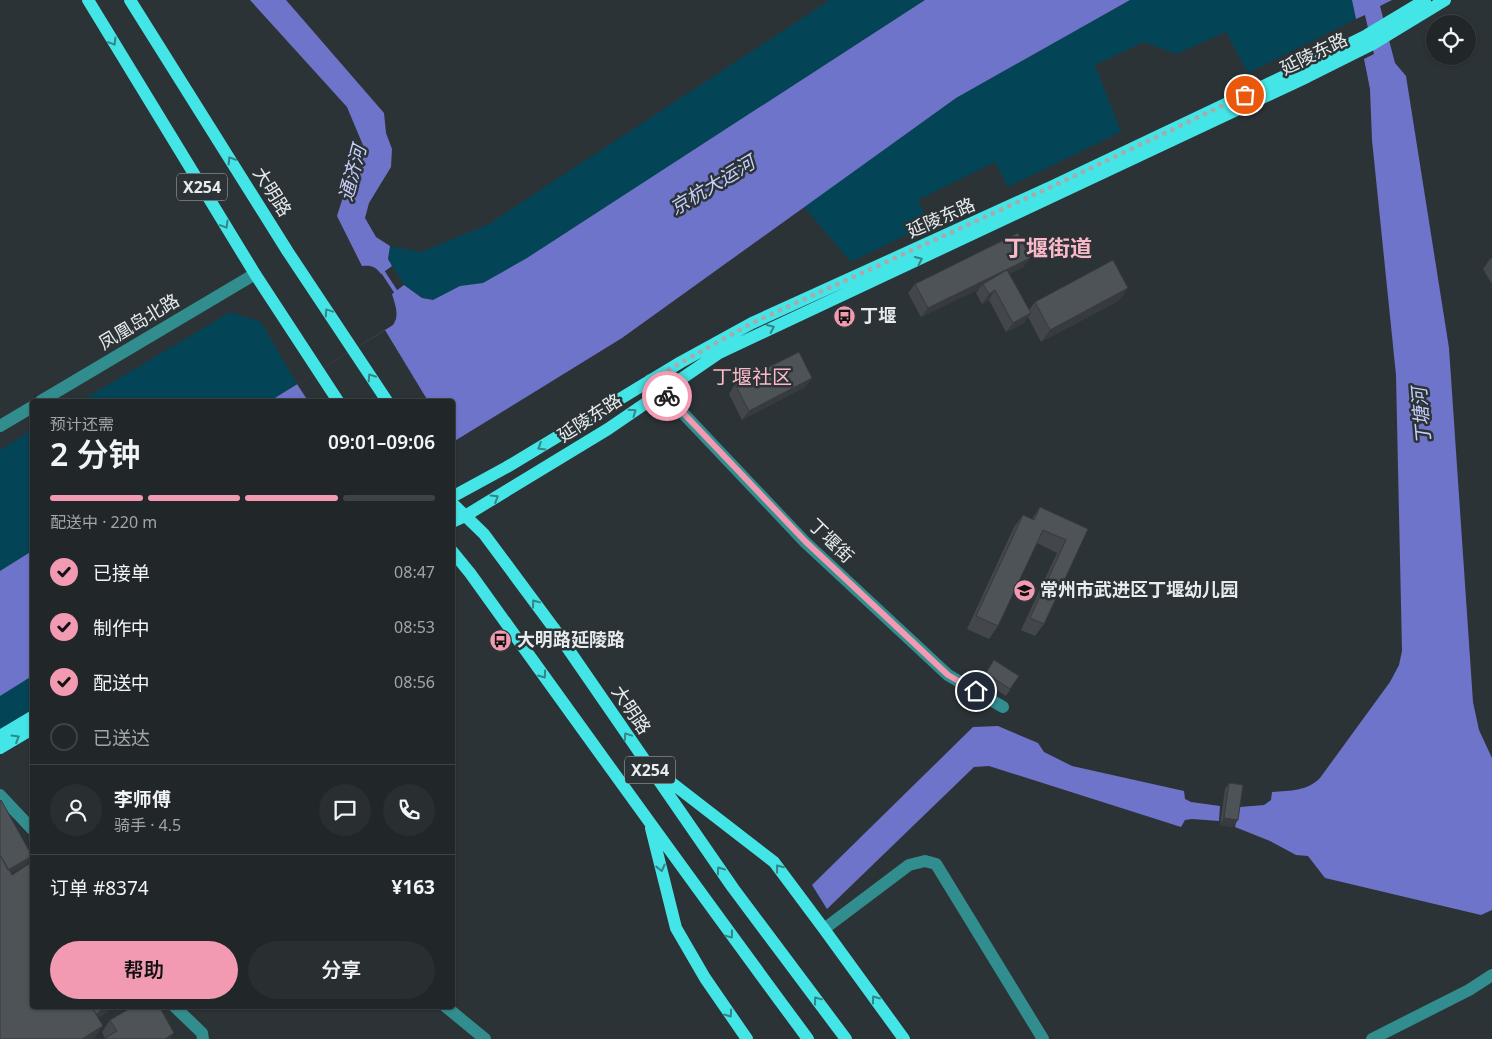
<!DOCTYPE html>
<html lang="zh">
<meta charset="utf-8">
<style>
body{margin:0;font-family:"Noto Sans","Noto Sans SC",sans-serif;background:#292e30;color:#f1f3f6;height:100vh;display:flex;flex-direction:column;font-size:19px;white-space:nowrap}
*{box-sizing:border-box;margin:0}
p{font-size:16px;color:#a2a5a8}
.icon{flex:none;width:28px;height:28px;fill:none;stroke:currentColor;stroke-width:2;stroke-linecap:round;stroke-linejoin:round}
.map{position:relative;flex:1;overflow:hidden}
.drawer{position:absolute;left:30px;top:399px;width:425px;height:610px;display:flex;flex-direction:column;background:#212628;border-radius:5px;box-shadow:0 1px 4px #0004,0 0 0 1px #3e4345}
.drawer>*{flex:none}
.buttons{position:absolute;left:1426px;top:15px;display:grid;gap:10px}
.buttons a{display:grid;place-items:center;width:50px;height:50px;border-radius:50%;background:#212628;box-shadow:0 1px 4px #0004,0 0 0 1px #3e4345;font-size:25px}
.pin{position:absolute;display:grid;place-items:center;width:42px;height:42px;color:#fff;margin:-21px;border:2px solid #fff;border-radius:50%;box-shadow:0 1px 5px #0007}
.courier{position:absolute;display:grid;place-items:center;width:50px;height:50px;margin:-25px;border:4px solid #f19ab1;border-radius:50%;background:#fff;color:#222;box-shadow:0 1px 6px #0007}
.summary em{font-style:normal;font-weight:600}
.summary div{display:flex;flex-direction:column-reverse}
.summary{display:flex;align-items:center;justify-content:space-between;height:85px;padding:0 20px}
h1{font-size:32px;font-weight:600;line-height:38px}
.bar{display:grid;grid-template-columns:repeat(4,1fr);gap:8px 5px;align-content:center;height:60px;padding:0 20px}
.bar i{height:6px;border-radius:4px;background:#3e4345}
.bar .active{background:#f19ab1}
.bar p{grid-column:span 4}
.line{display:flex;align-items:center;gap:12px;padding:0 20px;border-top:1px solid #3e4345}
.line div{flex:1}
.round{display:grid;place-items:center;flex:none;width:52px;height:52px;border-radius:26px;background:#292e30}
ol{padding:0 20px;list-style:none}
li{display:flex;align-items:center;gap:15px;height:55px}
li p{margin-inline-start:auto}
li .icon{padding:5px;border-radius:50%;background:#f19ab1;color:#111;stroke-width:4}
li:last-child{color:#a2a5a8}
li i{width:28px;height:28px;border:2px solid #3e4345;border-radius:50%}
.primary-button{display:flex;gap:10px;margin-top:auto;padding:10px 20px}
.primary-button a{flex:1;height:58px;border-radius:30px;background:#f19ab1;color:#111;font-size:20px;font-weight:600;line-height:58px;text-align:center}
.primary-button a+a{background:#292e30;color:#f1f3f6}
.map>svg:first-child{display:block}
</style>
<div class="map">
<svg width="1492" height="1039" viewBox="0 0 1492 1039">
<rect width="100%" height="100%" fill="#2c3336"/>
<!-- green -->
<path fill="#034557" d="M830,0h95l-398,258 -44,25 -23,3 -27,14 -10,-2 -19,-13 -16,-26 2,-13 31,6 66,-27z
M1130,0h222l4,19 -108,54 -22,-41 -50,22 -32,-12 -49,23 26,67 -113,55 -13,-25 -77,38 11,24 -78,38 -47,-55 152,-109z
M230,312l31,10 36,62 -27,17h-189z
M32,430v121l-32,20v-121z
M32,672v38l-32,20v-36z"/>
<!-- water -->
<path fill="#6e74c9" d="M250,0h36l98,113 2,20 6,16 -1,18 -22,36 -4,15 11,19 14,9 -2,13 4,7 -11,8c-6,-8 -10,-9 -19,-8l-25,-50 12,-38 11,-13 5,-15 -18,-43z
M925,0h205l-174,98 -334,240 -169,104 -1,-41h-182l123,-76c7,-10 2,-20 -1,-31l12,-9 18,13 11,2 27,-14 23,-3 44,-25z
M1352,0h40l-12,6 15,57 11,13 43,272 24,354 6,28 13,28v152l-11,5 -156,-37 -17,-22 -12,-1 -26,-14 -35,-14 5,-20 24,-2 7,-5 1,-8c19,-2 34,0 48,-14l70,-96 9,-17 3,-14 -6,-276 -24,-235 -2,-51 -6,-30 10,-5 -9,-39 -9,4z
M32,551v125l-32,20v-125z
M998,726l40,17 6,9 28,14 112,25 1,8 6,3 29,4 -1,15 -27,-2 -7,1 -4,7 -192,-61 -15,1 -147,142 -15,-24 161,-158z"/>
<!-- pier -->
<path fill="#2c3336" d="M385,330l43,71h-120l-11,-17z"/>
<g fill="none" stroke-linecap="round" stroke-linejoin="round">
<!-- stream -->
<path stroke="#6e74c9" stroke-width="4" d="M381,269l17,26"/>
<!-- minor -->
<path stroke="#328e8e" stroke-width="12" d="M650,380l12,11 143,151 143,133 55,32
M41,401l214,-127
M0,426l32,-19
M0,795l32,34
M824,929l85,-64 16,-4 11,3 107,175
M174,1006l28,27 1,6
M445,1006l40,33
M1372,1039l97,-49 23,-15"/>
<!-- major -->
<path stroke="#44e5e6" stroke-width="12" d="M88,0l167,274 83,127
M130,0l158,252 99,149
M452,497l55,-30 174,-105 71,-39 301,-137 244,-116 70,-35 58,-35
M452,503l32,31 69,93 180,261 113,151
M452,522l13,-6 143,-87 111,-76 588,-276 64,-32 74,-45
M452,551l18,22c112,156 224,312 338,466
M0,736l32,-19
M0,748l32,-19
M655,770l119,92 50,67 80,110
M651,828l25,100 29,50 42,61"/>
</g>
<!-- wall -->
<path fill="#43474c" d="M1030,258l-7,9 -14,7 20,36 6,-8 85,-2 -79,42 -13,-25 -4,6 -18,9 -17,-32 -7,4 -6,-11 3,-4 -58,28 -13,-24 7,-9z
M1492,258v26l-9,-15 7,-10z
M812,378l-7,9 -63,33 -13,-26 6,-10z
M1040,507l48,22 -44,95 -9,12 -14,-6 36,-77 -20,-10 -39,83 -9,13 -22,-10 47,-102 9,-12 9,4z
M994,660l25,16 -13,20 -25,-16z
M1229,783l4,44 -13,-2 5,-36z
M110,1020l60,19 -65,-1 -3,-6z"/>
<!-- shaded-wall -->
<path fill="#373a3e" d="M1030,258l-7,9 -39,19 -1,-2 -4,5 -58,28 7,-9z
M1128,288l-8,12 -79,42 9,-12z
M995,290l-6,10 -7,4 7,-10z
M1031,313l-7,10 -18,9 7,-9z
M812,378l-7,9 -63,33 7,-9z
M1224,818l14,2 -5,7 -13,-2z
M32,856l-6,9 -26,15 5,-8z
M108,1006h5l-2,4 -24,15 6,-9z
M103,1026l-9,13h-12z
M174,1033l-4,6h-5z"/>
<!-- building -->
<path fill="#4e5358" stroke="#373a3e" d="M1018,233l12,25 -102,50 -13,-24z
M1113,260l15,28 -78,42 -15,-28z
M1007,270l24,43 -18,10 -18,-33 -6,4 -6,-10z
M799,352l13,26 -63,33 -14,-27z
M1040,507l48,22 -44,95 -14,-6 36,-78 -23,-10 -45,96 -22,-10 47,-101 11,5z
M994,660l25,16 -9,13 -24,-16z
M1229,783l14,2 -5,35 -14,-2z
M1,800l31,56 -24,14 -8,-15v-54z
M0,855l12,20 20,-13v144h59l12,20 -21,13h-82z
M91,1006h17l-12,8z
M134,1006h25l15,27 -9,6h-61l13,-8 -7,-11z"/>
<!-- one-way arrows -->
<defs><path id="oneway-chevron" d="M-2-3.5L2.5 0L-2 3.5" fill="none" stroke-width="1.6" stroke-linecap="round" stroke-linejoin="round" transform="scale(1.25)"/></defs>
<g stroke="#378385">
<use href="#oneway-chevron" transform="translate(113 42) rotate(59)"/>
<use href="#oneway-chevron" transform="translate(231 160) rotate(-122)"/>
<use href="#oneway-chevron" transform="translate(225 225) rotate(59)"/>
<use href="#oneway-chevron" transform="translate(919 260) rotate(-25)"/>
<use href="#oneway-chevron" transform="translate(328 312) rotate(-124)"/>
<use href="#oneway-chevron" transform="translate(771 328) rotate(-25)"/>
<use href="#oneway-chevron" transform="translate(371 377) rotate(-123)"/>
<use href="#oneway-chevron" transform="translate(633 412) rotate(-35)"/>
<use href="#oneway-chevron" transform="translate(541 447) rotate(149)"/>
<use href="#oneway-chevron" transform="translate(495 498) rotate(-32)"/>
<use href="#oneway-chevron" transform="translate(535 603) rotate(-127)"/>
<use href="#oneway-chevron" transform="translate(543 675) rotate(54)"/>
<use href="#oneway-chevron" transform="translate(627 736) rotate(-124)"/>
<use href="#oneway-chevron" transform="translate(16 738) rotate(-31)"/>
<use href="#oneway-chevron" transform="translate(661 868) rotate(76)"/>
<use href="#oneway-chevron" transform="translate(779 868) rotate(-128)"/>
<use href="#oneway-chevron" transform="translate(720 870) rotate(-125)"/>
<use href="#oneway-chevron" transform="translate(730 935) rotate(53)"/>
<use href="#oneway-chevron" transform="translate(875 999) rotate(-126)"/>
<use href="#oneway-chevron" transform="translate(817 1000) rotate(-127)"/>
<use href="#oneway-chevron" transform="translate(729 1014) rotate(55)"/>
</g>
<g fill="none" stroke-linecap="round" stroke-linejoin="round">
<!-- done -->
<path stroke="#a6abad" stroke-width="5" stroke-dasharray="0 9" d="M667,396l-17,-16 102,-57 301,-137 192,-91"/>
<!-- route -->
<path stroke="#f19ab1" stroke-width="6" d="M667,396l139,146 142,133 28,16"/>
</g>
<!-- icons -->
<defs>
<symbol id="bus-disc" viewBox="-11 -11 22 22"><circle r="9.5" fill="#f19ab1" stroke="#2c3336"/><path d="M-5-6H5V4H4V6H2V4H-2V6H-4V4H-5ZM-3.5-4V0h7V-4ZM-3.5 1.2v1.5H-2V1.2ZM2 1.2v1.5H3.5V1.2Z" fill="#111"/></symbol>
<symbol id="school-disc" viewBox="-11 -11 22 22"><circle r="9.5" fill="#f19ab1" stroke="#2c3336"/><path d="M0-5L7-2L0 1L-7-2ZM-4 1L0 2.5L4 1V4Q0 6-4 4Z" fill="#111"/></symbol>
</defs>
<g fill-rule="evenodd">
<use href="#bus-disc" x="832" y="304" width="25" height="25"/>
<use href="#school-disc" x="1012" y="578" width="25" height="25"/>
<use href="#bus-disc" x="488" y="628" width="25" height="25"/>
</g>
<g text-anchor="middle" stroke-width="5" stroke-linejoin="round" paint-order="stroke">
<!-- shield labels -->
<g fill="#2c3336" stroke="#afb4b6" stroke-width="1">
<rect x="177" y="173.5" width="50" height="27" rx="4"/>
<rect x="625" y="756.5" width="50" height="27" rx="4"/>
</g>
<g font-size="16" font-weight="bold" fill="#e7ebed">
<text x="202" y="193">X254</text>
<text x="650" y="776">X254</text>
</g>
<!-- street labels -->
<g font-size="18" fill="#e7ebed" stroke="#2c3336">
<text transform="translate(1314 54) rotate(-26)" y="6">延陵东路</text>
<text transform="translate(272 192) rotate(58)" y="6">大明路</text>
<text transform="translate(941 218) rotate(-24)" y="6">延陵东路</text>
<text transform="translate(139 322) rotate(-31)" y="6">凤凰岛北路</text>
<text transform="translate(590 418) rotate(-33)" y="6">延陵东路</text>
<text transform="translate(831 541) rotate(44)" y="6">丁堰街</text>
<text transform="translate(631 710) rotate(56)" y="6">大明路</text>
</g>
<!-- poi labels -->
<g font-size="18" font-weight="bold" fill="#e7ebed" stroke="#2c3336" text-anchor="start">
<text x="860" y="322">丁堰</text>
<text x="1040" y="596">常州市武进区丁堰幼儿园</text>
<text x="517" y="646">大明路延陵路</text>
</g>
<!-- water labels -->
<g font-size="19" font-style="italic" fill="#c9cffd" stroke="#2c3336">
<text transform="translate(352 173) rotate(-75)" y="7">通济河</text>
<text transform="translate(712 185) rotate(-31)" y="7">京杭大运河</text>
<text transform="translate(1421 416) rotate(-95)" y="7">丁塘河</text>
</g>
<!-- quarter labels -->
<g font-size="20" fill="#fbb8c8" stroke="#2c3336">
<text x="752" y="384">丁堰社区</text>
</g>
<!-- district labels -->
<g font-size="22" font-weight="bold" fill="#fbb8c8" stroke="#2c3336">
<text x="1048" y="256">丁堰街道</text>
</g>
</g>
</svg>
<div class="buttons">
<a><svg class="icon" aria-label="locate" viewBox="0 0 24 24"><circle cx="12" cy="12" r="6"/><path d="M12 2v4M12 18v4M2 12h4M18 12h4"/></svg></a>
</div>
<div class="pin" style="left:1245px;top:95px;background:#ea580c"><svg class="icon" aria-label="bag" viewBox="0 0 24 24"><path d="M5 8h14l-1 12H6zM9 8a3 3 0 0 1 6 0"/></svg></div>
<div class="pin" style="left:976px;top:691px;background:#1f2937"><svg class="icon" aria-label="home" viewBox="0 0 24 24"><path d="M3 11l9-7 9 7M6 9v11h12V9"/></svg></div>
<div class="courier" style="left:667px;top:396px"><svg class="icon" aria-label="bike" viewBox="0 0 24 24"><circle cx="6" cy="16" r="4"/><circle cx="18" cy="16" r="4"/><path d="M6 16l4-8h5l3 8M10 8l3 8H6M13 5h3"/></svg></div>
<section class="drawer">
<div class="summary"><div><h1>2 分钟</h1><p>预计还需</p></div><em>09:01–09:06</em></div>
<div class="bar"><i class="active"></i><i class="active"></i><i class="active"></i><i></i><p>配送中 · 220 m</p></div>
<ol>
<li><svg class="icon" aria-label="check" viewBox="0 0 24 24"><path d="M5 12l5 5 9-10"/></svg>已接单<p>08:47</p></li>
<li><svg class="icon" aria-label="check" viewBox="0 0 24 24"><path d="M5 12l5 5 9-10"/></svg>制作中<p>08:53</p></li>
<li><svg class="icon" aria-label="check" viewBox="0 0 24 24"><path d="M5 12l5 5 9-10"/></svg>配送中<p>08:56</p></li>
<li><i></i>已送达</li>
</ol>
<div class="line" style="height:90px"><a class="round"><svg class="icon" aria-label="person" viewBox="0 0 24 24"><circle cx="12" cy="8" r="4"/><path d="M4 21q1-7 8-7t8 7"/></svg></a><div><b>李师傅</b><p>骑手 · 4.5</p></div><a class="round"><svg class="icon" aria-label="chat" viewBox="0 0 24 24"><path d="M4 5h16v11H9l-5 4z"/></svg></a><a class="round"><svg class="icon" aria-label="phone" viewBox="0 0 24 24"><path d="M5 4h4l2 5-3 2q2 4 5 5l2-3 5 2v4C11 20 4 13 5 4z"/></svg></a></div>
<div class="line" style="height:65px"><div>订单 #8374</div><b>¥163</b></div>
<div class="primary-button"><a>帮助</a><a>分享</a></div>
</section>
</div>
